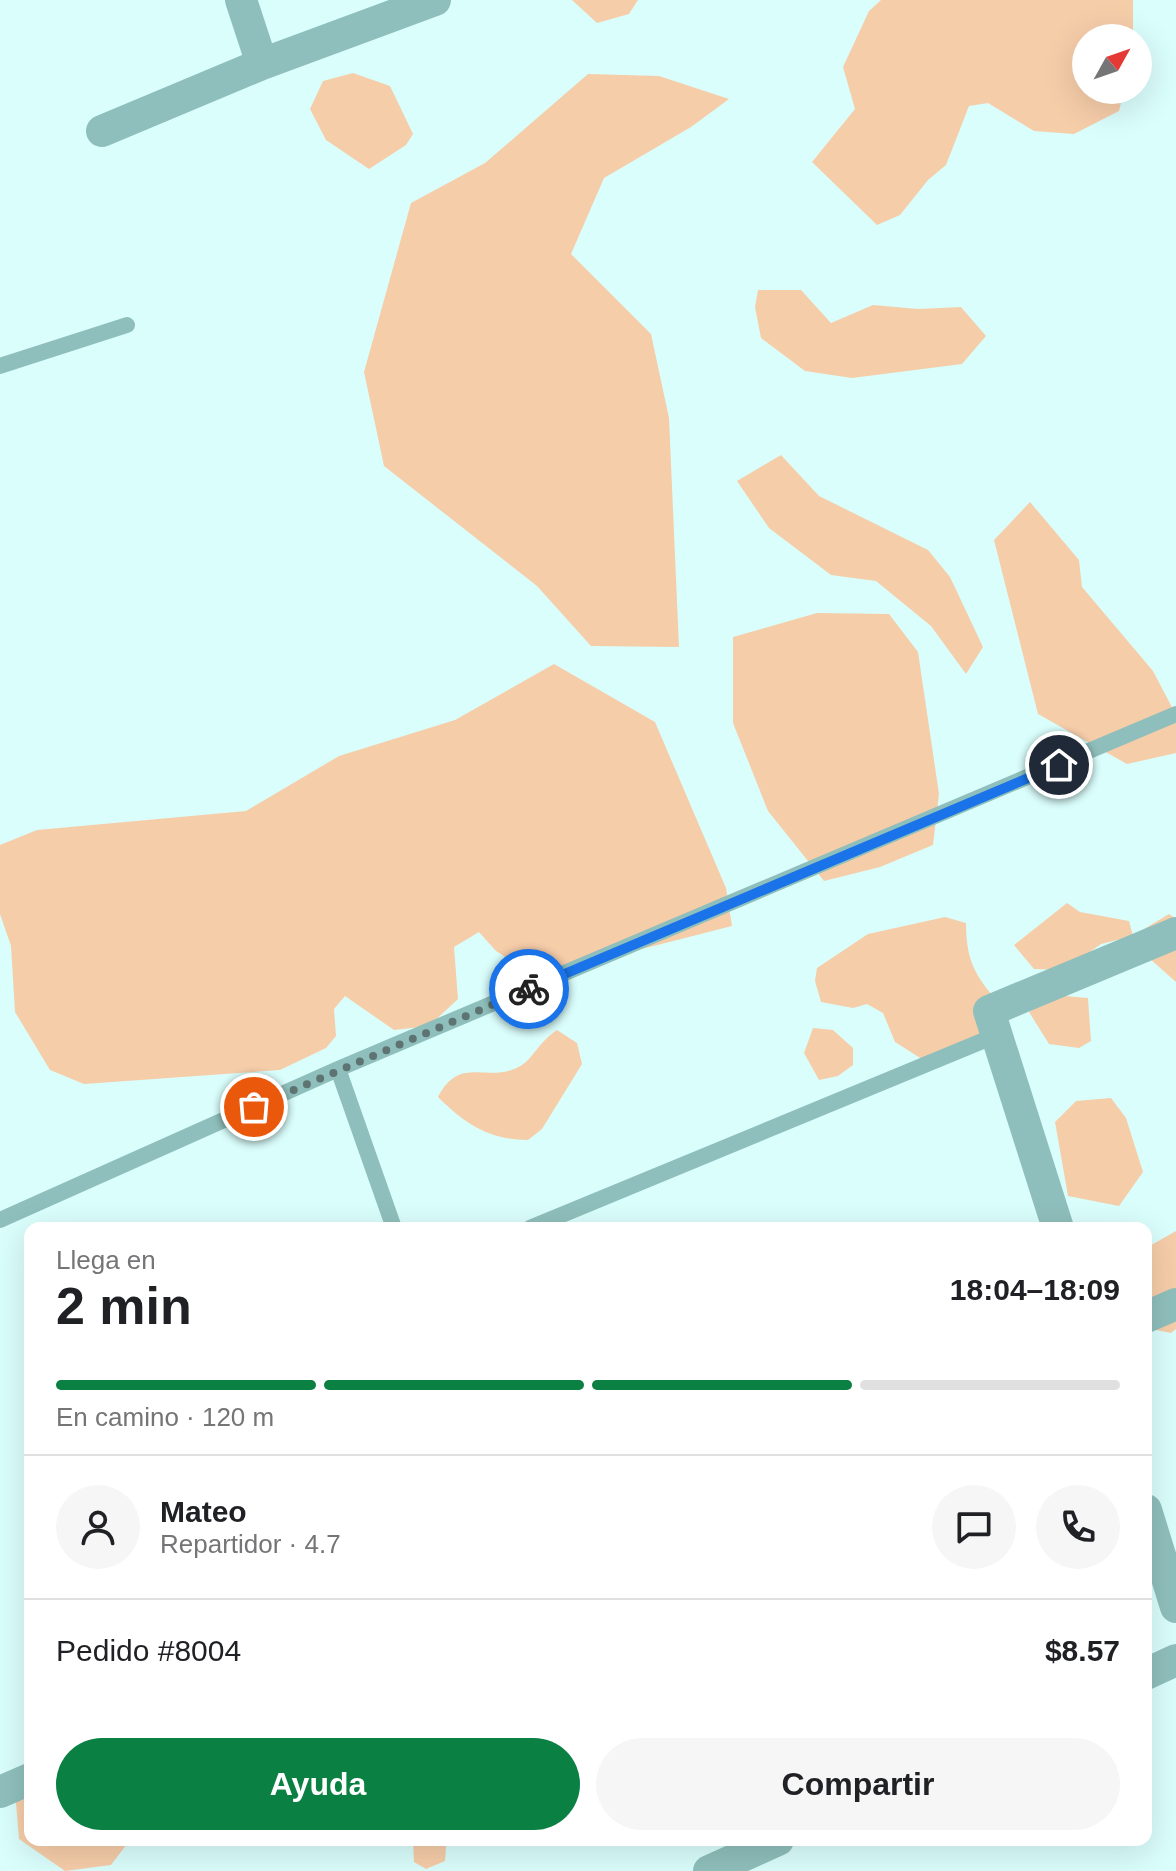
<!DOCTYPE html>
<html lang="es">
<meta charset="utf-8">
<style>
body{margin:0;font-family:Arial,sans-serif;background:#f6f6f6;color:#202124;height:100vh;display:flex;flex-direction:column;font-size:30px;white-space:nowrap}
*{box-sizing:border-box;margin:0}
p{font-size:26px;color:#757577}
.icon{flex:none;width:44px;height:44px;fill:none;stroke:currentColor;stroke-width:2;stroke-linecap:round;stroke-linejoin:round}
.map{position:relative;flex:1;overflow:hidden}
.sheet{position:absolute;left:24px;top:1222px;width:1128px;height:624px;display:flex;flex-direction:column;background:#fff;border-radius:16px;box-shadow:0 8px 32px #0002}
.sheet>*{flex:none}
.needle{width:52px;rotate:50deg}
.buttons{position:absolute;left:1072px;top:24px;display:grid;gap:16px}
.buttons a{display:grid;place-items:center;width:80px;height:80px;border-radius:50%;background:#fff;box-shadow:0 8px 32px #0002;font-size:40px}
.pin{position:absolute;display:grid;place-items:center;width:68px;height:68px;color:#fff;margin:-34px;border:4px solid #fff;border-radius:50%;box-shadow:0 2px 8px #0007}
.courier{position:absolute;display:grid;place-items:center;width:80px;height:80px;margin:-40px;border:6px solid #1a73e8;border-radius:50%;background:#fff;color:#222;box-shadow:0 2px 10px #0007}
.head em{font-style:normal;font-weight:800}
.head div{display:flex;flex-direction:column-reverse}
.head{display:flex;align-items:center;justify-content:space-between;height:136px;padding:0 32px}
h1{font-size:52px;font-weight:800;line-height:60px}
.bar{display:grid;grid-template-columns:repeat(4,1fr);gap:12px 8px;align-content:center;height:96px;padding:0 32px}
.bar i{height:10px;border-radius:6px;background:#e0e0e0}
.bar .current{background:#0b8043}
.bar p{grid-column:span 4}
.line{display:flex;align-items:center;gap:20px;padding:0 32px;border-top:2px solid #e0e0e0}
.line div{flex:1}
.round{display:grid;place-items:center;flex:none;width:84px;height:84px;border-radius:42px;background:#f6f6f6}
.primary-button{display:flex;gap:16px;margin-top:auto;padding:16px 32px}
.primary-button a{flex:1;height:92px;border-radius:48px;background:#0b8043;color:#fff;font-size:32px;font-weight:800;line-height:92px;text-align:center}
.primary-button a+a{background:#f6f6f6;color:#202124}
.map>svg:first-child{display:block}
</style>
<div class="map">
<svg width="1176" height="1871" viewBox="0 0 1176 1871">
<rect width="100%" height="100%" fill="#dafefc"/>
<!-- green -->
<path fill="#f6cda9" d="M572,0h66l-9,14 -32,9z
M881,0h252v38h-47v52h38l-5,21 -45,23 -40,-3 -46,-28 -19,3 -23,59 -18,15 -28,35 -23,10 -65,-63 43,-53 -12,-42 26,-56z
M353,73l37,13 23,48 -7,11 -37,24 -43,-29 -16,-31 13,-28z
M588,74l71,2 70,23 -38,28 -87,51 -33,76 80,80 18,84 10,229 -88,-1 -54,-60 -153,-120 -20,-94 47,-169 74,-40z
M758,290h43l30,33 42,-18 45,4 43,-2 25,29 -24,28 -110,14 -47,-7 -44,-33 -6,-31z
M781,455l38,41 109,54 22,27 33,70 -17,27 -35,-48 -55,-45 -45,-6 -62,-47 -32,-47z
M1030,502l49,58 3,27 71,84 23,44v38l-49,11 -89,-50 -44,-174z
M817,613l72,1 29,38 21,142 -6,51 -53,22 -56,14 -56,-70 -35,-88v-86z
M554,664l101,58 71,166 6,38 -196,50 -40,-25 -17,-19 -25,15 4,52 -29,27 -35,4 -49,-34 -11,13 2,27 -10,12 -46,22 -196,14 -34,-14 -35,-58 -4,-66 -11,-32v-69l37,-15 209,-19 93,-55 116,-36z
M1067,903l13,9 49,9 4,15 -32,8 -37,26 -30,-1 -20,-24z
M1169,914l7,5v63l-26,-23 -11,-27z
M945,917l21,6c0,43 12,55 39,88l-13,17 -56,40 -41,-26 -12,-29 -16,-9 -14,4 -32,-6 -6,-21 2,-13 51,-34z
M1054,995l34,3 3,43 -12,7 -30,-4 -20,-32z
M813,1028l20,2 20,18v17l-15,11 -19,4 -15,-27z
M557,1030l20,13 5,21 -40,65 -14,11c-38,0 -63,-16 -90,-43 23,-44 51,-11 84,-32 10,-6 18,-24 35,-35z
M1111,1098l15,20 17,54 -24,34 -51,-10 -13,-74 21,-21z
M1176,1231v98l-5,4 -25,-5v-80z
M30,1786v54h100l-19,25 -46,6 -46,-32 -4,-48z
M413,1840h28l5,6 -1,15 -19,8 -12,-7z"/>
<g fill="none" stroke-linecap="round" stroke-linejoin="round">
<!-- service -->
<path stroke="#8fbfbc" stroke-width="16" d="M0,366l127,-41
M338,1069l56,159
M0,1220l338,-151 838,-355
M530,1228l467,-193"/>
<!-- minor -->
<path stroke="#8fbfbc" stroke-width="32" d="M241,0l21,64
M102,131l160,-67 173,-64
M1058,1228l-69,-217 187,-78
M1146,1317l30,-13
M1146,1510l30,97
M1146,1674l30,-14
M0,1792l30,-13
M709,1871l69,-31"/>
</g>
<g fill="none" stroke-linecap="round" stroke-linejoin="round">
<!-- done -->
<path stroke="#5e7472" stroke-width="8" stroke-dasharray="0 14.4" d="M254,1107l275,-118"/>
<!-- route -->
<path stroke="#1a73e8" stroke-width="10" d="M529,989l530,-224"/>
</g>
</svg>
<div class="buttons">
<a><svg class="needle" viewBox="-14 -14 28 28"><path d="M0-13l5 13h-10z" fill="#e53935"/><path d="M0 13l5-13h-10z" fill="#757577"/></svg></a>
</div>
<div class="pin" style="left:254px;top:1107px;background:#ea580c"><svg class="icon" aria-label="bag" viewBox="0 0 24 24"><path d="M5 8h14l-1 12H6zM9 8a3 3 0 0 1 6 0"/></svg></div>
<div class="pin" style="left:1059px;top:765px;background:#1f2937"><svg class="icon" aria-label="home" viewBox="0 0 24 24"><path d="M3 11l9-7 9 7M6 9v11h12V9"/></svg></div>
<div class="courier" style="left:529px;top:989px"><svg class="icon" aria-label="bike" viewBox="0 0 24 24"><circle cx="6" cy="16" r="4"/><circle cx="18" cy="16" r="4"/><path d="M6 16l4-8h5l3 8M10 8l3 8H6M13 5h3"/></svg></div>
<section class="sheet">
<div class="head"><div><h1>2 min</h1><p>Llega en</p></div><em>18:04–18:09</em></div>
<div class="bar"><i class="current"></i><i class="current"></i><i class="current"></i><i></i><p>En camino · 120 m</p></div>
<div class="line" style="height:144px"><a class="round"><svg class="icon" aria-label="person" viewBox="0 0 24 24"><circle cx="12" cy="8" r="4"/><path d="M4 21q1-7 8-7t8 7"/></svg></a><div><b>Mateo</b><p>Repartidor · 4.7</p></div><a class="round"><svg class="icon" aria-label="chat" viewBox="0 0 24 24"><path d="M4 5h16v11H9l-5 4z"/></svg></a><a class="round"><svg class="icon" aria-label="phone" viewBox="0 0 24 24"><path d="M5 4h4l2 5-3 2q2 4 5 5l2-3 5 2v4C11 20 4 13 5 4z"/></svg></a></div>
<div class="line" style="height:104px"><div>Pedido #8004</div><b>$8.57</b></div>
<div class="primary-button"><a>Ayuda</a><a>Compartir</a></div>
</section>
</div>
